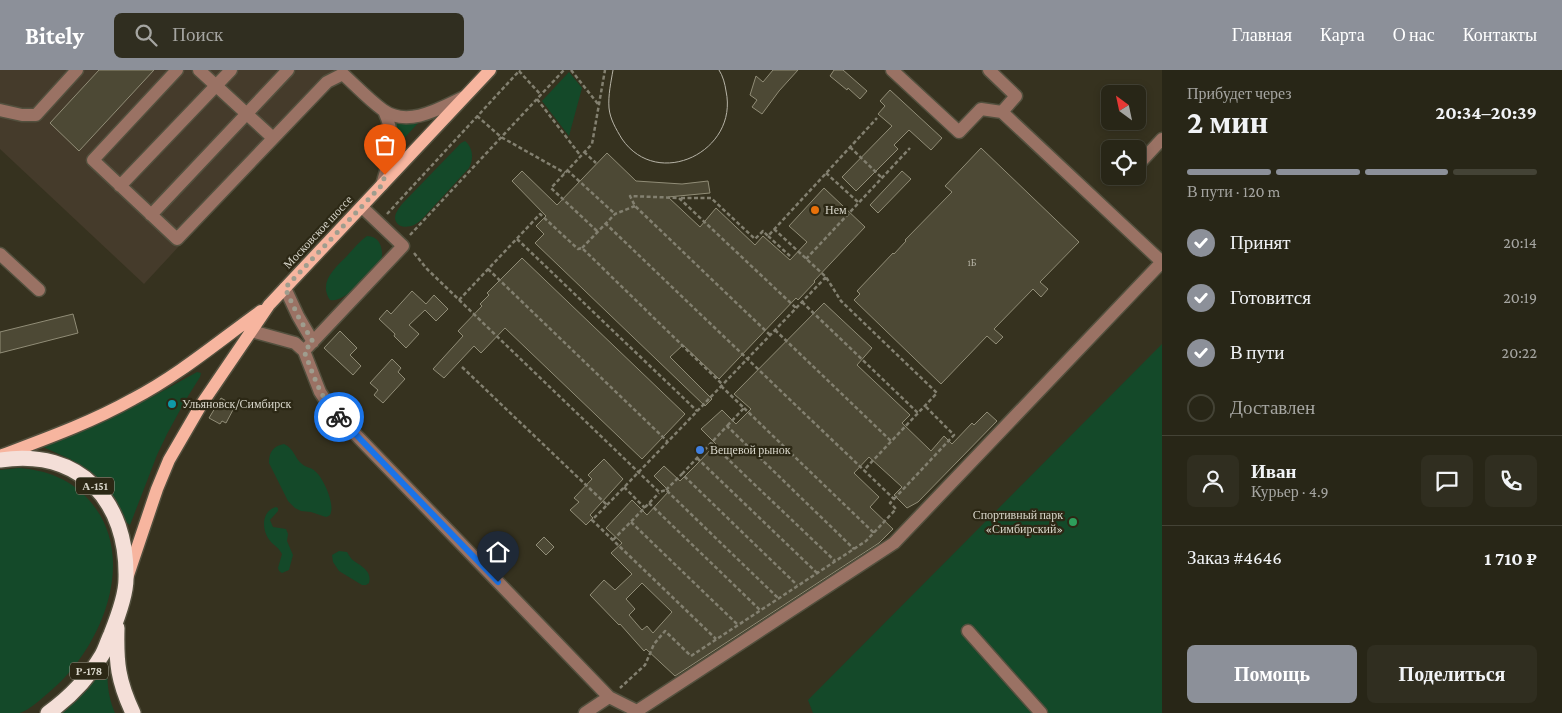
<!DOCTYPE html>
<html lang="ru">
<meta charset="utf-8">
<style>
body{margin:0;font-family:"Crimson Pro",serif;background:#302e20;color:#f1f3f6;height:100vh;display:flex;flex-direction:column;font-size:19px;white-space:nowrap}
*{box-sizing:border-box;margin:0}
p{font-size:16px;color:#a5a5a1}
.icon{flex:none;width:28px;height:28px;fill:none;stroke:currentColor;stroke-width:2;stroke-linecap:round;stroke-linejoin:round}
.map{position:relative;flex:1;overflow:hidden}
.drawer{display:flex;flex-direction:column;background:#282617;width:400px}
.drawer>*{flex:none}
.needle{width:32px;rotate:327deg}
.fabs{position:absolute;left:1101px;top:15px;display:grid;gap:10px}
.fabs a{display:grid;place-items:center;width:45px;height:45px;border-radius:8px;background:#282617;box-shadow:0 2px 8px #0003,0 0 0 1px #444336;font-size:25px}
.pin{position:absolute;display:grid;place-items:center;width:42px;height:42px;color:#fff;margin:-51px -21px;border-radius:50% 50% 50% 0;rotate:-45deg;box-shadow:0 0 5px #0007}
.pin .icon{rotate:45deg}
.courier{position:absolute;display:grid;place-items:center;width:50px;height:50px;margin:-25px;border:4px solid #1a73e8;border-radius:50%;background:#fff;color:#222;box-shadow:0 1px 6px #0007}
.head em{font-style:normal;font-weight:700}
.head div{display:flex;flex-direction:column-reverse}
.head{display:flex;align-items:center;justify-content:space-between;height:85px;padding:0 25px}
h1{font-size:32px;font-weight:700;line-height:38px}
.bar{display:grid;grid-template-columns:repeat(4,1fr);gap:8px 5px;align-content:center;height:60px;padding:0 25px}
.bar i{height:6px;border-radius:4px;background:#444336}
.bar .selected{background:#8c9099}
.bar p{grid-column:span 4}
.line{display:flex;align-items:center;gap:12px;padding:0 25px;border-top:1px solid #444336}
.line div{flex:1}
.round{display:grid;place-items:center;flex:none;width:52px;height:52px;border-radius:8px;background:#302e20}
ol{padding:0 25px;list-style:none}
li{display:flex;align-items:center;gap:15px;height:55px}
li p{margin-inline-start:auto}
li .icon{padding:5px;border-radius:50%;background:#8c9099;color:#fff;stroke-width:4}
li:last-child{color:#a5a5a1}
li i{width:28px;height:28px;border:2px solid #444336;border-radius:50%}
.button{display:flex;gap:10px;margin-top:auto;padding:10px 25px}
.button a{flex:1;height:58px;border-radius:8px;background:#8c9099;color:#fff;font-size:20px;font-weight:700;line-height:58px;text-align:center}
.button a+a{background:#302e20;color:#f1f3f6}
header{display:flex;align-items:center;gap:30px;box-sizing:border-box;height:70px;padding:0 25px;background:#8c9099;color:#fff}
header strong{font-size:24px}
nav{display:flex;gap:28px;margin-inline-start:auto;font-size:18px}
.search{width:350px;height:45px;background:#302e20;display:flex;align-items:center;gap:12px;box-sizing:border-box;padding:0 18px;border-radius:8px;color:#a5a5a1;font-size:19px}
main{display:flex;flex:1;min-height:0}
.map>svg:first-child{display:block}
</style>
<header>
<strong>Bitely</strong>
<div class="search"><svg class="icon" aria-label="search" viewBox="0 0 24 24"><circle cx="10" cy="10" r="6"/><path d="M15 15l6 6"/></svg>Поиск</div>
<nav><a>Главная</a><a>Карта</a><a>О нас</a><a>Контакты</a></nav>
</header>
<main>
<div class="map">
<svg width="1162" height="643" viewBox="0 0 1162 643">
<rect width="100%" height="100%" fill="#36321f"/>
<!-- industrial -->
<path fill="#453b2b" d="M0,0h342l-198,214 -144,-135z"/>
<!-- green -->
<path fill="#144929" d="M569,2l13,16 -13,48 -27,-35z
M393,50l13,4 15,-4 -25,27 2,-13z
M465,71c8,7 9,17 4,27 -12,13 -23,25 -35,38 -6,6 -12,15 -20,19 -7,3 -18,3 -19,-7 0,-5 4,-10 7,-14l59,-61z
M367,166c14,0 17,15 14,26 -11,10 -36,42 -51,38 -12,-18 5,-32 17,-44 6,-7 13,-15 20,-20z
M1162,274v369h-349l-5,-13z
M197,302l4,1 -1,4 -15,24 -18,33 -10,21 -27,70 -4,-3 -8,-17 -23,-29 -12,-9 -13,-8 -27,-12 -1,-1 110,-49z
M284,374c11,5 10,14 18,20 4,4 10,3 14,8 7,6 18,30 15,40 0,3 -2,4 -5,5l-15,-5 -10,-1 -6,-3 -7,-7 -19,-38c0,-11 4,-17 15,-19z
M19,398c27,2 52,11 70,32 52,58 11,152 -42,194 -6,5 -20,18 -28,19 -6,0 -13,0 -19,0v-243z
M276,437l2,1v3l-8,9 3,7 13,2 2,5 -1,7 6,14 -4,15 -7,3 -3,-2 -1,-3 4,-14c-3,-6 -7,-8 -11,-12 -10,-11 -10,-31 5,-35z
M339,481l8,1c2,3 4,7 7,9 9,6 18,11 15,22l-3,2h-4l-23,-14 -6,-9 -1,-7z
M107,589c0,18 0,37 8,54h-56z"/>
<!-- building -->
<path fill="#4d4935" stroke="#918d77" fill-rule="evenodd" d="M99,0h55l-75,81 -29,-28z
M773,0h25l-19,21 -17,23 -10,-7 5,-7 -7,-5 6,-19 7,6z
M834,0h9l24,21 -7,8 -12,-11 -1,2 -17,-14z
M890,20l52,48 -11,12 -22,-20 -15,15 4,4 -42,42 -14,-14 50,-51 -14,-12 7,-8 -5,-5z
M981,78l98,94 -39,40 8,7 -7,8 -8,-8 -39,40 9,8 -7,7 -9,-8 -46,48 -87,-84 6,-6 -3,-3 36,-38 1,1 12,-13 -1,-1 47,-48 -7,-6z
M607,83l29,28 46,3 26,-3 2,12 -42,4 32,30 16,-19 39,37 8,-9 27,24 17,-18 -18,-16 35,-38 41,39 -51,54 1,1 -17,18 -2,-2 -77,81 -36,-34 -13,12 42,42 -7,7 -170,-163 9,-9 -8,-8 10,-10 -34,-35 10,-10 35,34z
M902,101l9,8 -33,34 -8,-8z
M522,188l163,156 -43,45 -137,-131 -24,25 -7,-7 -30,32 -11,-9 30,-33 -5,-5 24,-25 -2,-2 9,-9 -2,-2z
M412,221l14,13 8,-9 14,14 -12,12 -11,-11 -16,15 10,9 -13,14 -12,-12 1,-2 -16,-15 8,-9 4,4z
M824,233l48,45 -15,17 53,50 -8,8 29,28 13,-15 8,8 20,-21 2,2 13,-13 10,9 -79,81 -11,6 -13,-13 8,-8 -33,-30 -15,16 25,24 -9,10 23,22 -14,14 -204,133 -29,-27 -2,2 -24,-27 -1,1 -29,-30 14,-15 11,10 17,-16 -21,-21 11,-10 -16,-15 26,-28 15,15 22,-24 -15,-15 10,-10 16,15 17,-17 19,-20 -15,-15 21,-19 14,14 15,-15 -17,-15zM642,513l30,29 -19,21 -6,-7 -5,4 -13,-15 6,-6 -9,-10z
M73,244l5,19 -78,20v-21z
M340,261l17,17 -7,7 11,11 -8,9 -29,-27z
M392,289l9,9 -3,4 7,7 -22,24 -9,-8 4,-5 -8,-7z
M221,328l14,8 -9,17 -4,-2 -2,3 -11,-6z
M604,389l19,20 -33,36 3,3 -7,7 -16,-15 9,-8 -5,-4 18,-19 -4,-4z
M544,467l10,10 -8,8 -10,-10z"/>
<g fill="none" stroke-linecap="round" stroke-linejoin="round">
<defs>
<path id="minor" d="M177,0l-84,90 84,79 150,-157 16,-8c13,12 26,26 40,36 25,18 58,-2 81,-13
M199,0l74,68
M892,0l67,62 22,-23 21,3
M0,40l22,5h14l41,-45
M1138,95l24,-26
M382,115c8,-27 15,-47 2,-74
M120,116l111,-116
M151,145l137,-145
M0,184l39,36
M285,218l13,28 15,26
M251,261l44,12 9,8 16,41 12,18 277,287
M304,281l99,-105 -41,-39
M968,561l73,82
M585,643l24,-16 28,14 257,-168 268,-281 -160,-150 14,-16 -27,-26"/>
<path id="major" d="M0,386c45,-17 90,-33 133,-57 46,-24 86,-58 128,-88
M127,508l30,-89 12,-29 32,-55 68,-100 221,-235"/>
<path id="highway" d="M0,390c80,-12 128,41 126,119 0,15 -9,40 -15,55 -3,6 -5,14 -9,21 -13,22 -33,43 -54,58
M117,558c-1,35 1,53 16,85"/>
</defs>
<!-- minor casing -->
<use href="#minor" stroke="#53503e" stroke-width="15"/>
<!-- major casing -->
<use href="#major" stroke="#53503e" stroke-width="15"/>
<!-- highway casing -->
<use href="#highway" stroke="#53503e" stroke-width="18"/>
<!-- path -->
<path stroke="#838070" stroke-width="2.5" stroke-dasharray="4 2.5" stroke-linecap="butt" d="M571,0l27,34
M519,1l22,24
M537,29l43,56
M477,46l24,21 64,36
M850,77l32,31
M584,82l12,11
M567,100l47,43
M826,103l33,30
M681,128h30l44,41 8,-8 5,5 109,-118
M387,144l133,-144
M605,153l289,276 -4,4 6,6 -30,32 -175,115 -26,-25 -11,13 -9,21 -25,23
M774,159l52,48 15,24 96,92 -73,77
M597,161l-46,-43 41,-44 13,-74
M410,165l154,-165
M768,166l22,20
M517,169l180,172
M582,178l33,-34 20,-8
M414,183l13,16 232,223 7,-2 112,108
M806,189l104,-111
M488,199l179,172
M459,230l81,-86 38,35 4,-1 140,136
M802,232l116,111
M775,260l116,111
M770,265l-135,-129 -5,-10 49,2 117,110
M462,297l145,138 -15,15 124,119
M721,316l23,22 -17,18
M744,338l130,125
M711,373l124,118
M697,388l120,115
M682,404l45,-48 127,123
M624,417l21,21
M666,420l16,-16 115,111
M894,429l60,-64 -29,-29
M649,433l111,107
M607,435l219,-228
M631,452l107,103
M613,470l46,-47"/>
<!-- minor -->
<use href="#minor" stroke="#9a7264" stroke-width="12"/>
<!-- major -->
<use href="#major" stroke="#f7b59f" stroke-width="12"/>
<!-- highway -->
<use href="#highway" stroke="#f4dfd8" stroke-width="15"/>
<!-- tram -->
<path stroke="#b7b4a7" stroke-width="1" d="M613,0c-2,12 -5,25 -4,38 1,11 7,21 13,31 36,52 117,12 104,-48 -1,-7 -3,-15 -7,-21"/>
</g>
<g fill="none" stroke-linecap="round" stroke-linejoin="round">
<!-- done -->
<path stroke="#9f9d8e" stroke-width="5" stroke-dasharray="0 9" d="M339,347c-19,-19 -25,-41 -35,-66l9,-9 -15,-26 -13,-28 97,-103 3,-10"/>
<!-- route -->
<path stroke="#1a73e8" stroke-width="6" d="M339,347l159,165"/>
</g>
<!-- markers -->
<circle fill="#e8710a" stroke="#2c2815" stroke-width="2" cx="815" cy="140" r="5"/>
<circle fill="#0f9aa8" stroke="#2c2815" stroke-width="2" cx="172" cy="334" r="5"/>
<circle fill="#3f7fe0" stroke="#2c2815" stroke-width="2" cx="700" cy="380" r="5"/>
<circle fill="#2e9e5b" stroke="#2c2815" stroke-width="2" cx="1073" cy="452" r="5"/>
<g text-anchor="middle" stroke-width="4.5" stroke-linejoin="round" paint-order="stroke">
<!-- number labels -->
<g font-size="10" fill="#b5b3a5">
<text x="972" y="196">1Б</text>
</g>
<!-- shield labels -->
<g fill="#2c2815" stroke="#a4a294" stroke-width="1">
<rect x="76" y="407.5" width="38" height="17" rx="4"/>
<rect x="70" y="592.5" width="38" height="17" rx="4"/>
</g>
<g font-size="11" font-weight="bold" fill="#d8d6ca">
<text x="95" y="420">А-151</text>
<text x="89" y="605">Р-178</text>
</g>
<!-- poi labels -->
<g font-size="12" fill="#d8d6ca" stroke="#2c2815" text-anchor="start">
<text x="825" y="144">Нем</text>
<text x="182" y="338">Ульяновск/Симбирск</text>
<text x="710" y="384">Вещевой рынок</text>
<text x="1063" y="449" text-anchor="end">Спортивный парк<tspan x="1063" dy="14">«Симбирский»</tspan></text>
</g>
<!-- street labels -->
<g font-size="12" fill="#d8d6ca" stroke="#2c2815">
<text transform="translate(318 162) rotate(-47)" y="4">Московское шоссе</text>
</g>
</g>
</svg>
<div class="fabs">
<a><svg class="needle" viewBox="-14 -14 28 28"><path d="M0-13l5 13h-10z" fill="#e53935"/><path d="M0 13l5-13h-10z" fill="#a5a5a1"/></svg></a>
<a><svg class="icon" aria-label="locate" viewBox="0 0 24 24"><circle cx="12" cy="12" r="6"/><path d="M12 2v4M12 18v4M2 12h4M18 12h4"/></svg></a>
</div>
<div class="pin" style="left:385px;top:105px;background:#ea580c"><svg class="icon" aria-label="bag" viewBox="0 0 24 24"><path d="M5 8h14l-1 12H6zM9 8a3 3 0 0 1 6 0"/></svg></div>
<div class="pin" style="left:498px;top:512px;background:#1f2937"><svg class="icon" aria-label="home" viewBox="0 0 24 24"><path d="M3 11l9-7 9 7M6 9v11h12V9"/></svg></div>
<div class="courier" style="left:339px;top:347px"><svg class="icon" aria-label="bike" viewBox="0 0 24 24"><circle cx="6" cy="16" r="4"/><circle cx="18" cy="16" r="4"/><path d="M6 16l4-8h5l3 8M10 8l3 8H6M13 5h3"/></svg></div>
</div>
<section class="drawer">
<div class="head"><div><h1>2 мин</h1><p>Прибудет через</p></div><em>20:34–20:39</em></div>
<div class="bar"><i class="selected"></i><i class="selected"></i><i class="selected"></i><i></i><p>В пути · 120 m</p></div>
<ol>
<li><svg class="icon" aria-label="check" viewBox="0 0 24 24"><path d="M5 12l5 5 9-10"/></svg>Принят<p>20:14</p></li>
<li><svg class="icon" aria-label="check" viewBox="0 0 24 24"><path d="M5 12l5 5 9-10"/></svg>Готовится<p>20:19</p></li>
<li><svg class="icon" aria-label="check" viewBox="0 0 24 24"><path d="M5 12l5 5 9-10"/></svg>В пути<p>20:22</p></li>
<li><i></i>Доставлен</li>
</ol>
<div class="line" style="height:90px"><a class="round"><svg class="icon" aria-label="person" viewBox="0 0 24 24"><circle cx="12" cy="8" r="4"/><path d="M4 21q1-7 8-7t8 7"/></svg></a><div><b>Иван</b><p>Курьер · 4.9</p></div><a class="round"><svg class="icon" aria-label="chat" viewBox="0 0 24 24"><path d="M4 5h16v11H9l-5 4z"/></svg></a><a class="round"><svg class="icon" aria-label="phone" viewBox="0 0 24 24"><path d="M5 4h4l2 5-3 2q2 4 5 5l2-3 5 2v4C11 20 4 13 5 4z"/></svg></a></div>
<div class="line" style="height:65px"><div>Заказ #4646</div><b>1 710 ₽</b></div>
<div class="button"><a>Помощь</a><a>Поделиться</a></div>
</section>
</main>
